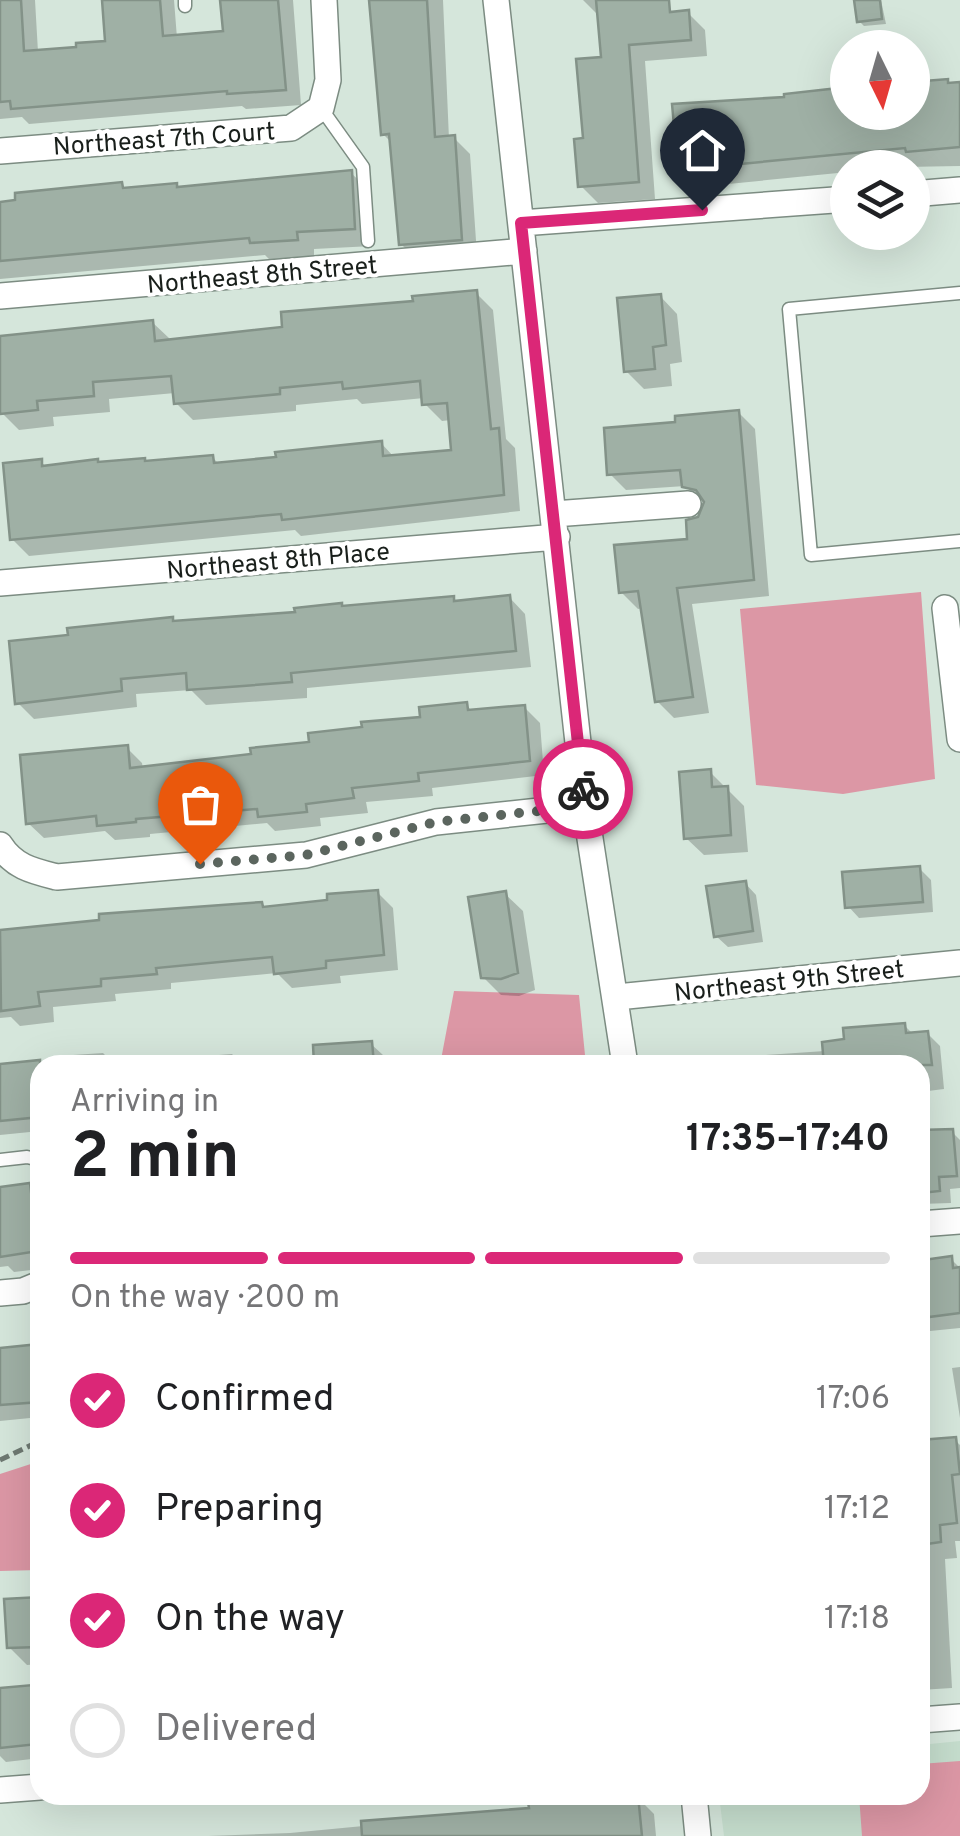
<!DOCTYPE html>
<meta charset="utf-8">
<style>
body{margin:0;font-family:Overpass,sans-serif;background:#f6f6f6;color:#202124;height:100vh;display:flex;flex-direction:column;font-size:38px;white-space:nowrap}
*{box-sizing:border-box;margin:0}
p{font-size:32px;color:#757577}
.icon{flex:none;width:55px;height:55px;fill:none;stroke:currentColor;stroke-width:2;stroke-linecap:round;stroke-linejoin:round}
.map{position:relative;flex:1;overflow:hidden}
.details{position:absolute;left:30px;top:1055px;width:900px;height:750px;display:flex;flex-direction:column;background:#fff;border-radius:30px;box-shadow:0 10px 40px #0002}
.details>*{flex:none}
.needle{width:65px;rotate:175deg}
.fabs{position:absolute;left:830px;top:30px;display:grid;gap:20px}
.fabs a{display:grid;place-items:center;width:100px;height:100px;border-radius:50%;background:#fff;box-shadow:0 10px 40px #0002;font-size:50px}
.pin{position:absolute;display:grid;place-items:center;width:85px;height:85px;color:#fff;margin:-102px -42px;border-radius:50% 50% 50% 0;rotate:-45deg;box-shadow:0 0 10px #0007}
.pin .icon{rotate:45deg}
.courier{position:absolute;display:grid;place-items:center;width:100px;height:100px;margin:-50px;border:8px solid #db2777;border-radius:50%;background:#fff;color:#222;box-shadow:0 2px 12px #0007}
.overview em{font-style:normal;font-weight:700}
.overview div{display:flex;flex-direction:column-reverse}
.overview{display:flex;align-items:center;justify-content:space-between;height:170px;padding:0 40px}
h1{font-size:65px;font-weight:700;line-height:75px}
.bar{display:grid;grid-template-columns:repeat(4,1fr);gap:15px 10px;align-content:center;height:120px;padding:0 40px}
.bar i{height:12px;border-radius:8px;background:#e0e0e0}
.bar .current{background:#db2777}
.bar p{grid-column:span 4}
ol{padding:0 40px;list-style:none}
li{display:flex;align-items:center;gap:30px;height:110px}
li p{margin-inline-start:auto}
li .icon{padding:10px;border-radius:50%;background:#db2777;color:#fff;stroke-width:4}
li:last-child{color:#757577}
li i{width:55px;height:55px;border:5px solid #e0e0e0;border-radius:50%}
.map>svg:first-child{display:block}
</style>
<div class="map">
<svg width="960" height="1836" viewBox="0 0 960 1836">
<rect width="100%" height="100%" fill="#d5e6db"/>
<!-- built -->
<path fill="#c5ddcd" d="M960,1741v95h-236l-5,-41h201v-50z"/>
<!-- green -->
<path fill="#dc97a5" d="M921,592l14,187 -92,15 -87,-9 -16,-176z
M454,991l125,4 7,70h-146z
M40,1461l-1,109 -39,1v-97z
M960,1761v75h-98l-3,-41h61v-31z"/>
<!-- shadow -->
<path fill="#0003" d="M0,0h35l3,52 70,-9 -3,-43h69l3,38 49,-4 -3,-34h70l8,105 -55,4 -4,-3 -213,18 -7,-7 -22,2z
M372,0h71l6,139 5,-1 16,16 7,101 -60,5 -16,-16 -9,-101 -9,-9z
M583,0h67l3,16 35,-3 17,17 2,26 -62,5 10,138 -57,4 -17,-17 5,-46 17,-80 -3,-43z
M857,0h24l5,24 -22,2 -5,-5z
M947,82l4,3 9,-1v82l-112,2v4l-150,15 -18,-18 107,-70 61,13h64z
M351,173l18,17 3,56 -58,3v7l-44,4 -5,-5 -265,24v-75l121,-19 6,5 49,-4 3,3z
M476,293l17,17 13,129 9,9 5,63 -219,25 -6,-6 -266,26 -17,-17 29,-77 6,6 165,-11 8,8 161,-22 13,14 60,-5 -3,-32 -9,1 -17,-17 -1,-6 -62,6 -5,-5 -61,6v6l-103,9 -17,-17 -1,-10 -66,6 1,13 -57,5 1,9 -35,4 -17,-17 -2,-75 152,-16 18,17 115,-9z
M660,296l17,18 5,48 -12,2 2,22 -28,3 -18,-18z
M738,412l17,17 14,167 -77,8 17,109 -35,5 -17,-17 -14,-93 -5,1 -17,-17 69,-51 16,-37 -21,-18 -59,4 -17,-17 69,-48z
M509,597l16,17 6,53 -224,21v10l-101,7 -15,-15 -55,4 1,13 -103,12 -16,-16 52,-66 102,-17 4,4 277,-25 5,4z
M466,705l7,7 51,-5 16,16 4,52 -112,13 1,8 -67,6 2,11 -48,5 1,8 -46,5 -8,-8 -117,11v3l-35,3 -10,-9 -61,7 -16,-15 99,-75 15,15 1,6 110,-12 170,-38z
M710,772l34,34 4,46 -44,3 -18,-17z
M919,868l12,12 2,32 -74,6 -11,-12z
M745,883l11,12 7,47 -35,5 -12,-11z
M377,892l16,16 5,62 -58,6 1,7 -49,5 -15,-15 -106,10v6l-56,5 1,7 -63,6 1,15 -34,4 -9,-9 -11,1v-85l262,-28 4,4 64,-7z
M505,894l18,17 12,79 -16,6 -18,-1 -18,-18z
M904,1025l10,10 13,-2 13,13 4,43 -24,3v-27h-213v-6l118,-8z
M371,1044l12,11 1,10h-68z
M103,1053l10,10 119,-9 10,11h-202v66l-40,4v-69l59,-5 -1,-5z
M952,1132l8,8v48l-10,1 1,14 -31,1v-69z
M29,1186l11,11v72l-26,3 -6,-6 -8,1v-77z
M951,1259l9,9v60l-40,4v-70z
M40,1346v71l-40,4v-71z
M960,1367v51l-8,-50z
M955,1440l5,5v96h-5l2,17 -12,1 7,129 -32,2v-247z
M40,1599v65l-13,1 -18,-18z
M32,1687l8,7v64l-34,4 -6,-6v-66z
M637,1797l17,17 2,22h-448l82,-3 241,-23z"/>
<!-- building -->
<path fill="#9fb0a5" stroke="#839288" stroke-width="2.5" d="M0,0h21l3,51 52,-4v-4l29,-2 -3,-41h58l3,36 60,-5 -3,-31h58l8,90 -59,4v-3l-216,18 -1,-8 -10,1z
M369,0h58l8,137 20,-2 7,105 -63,5 -10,-111 -8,1z
M596,0h73l1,12 19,-2 2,30 -62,5 10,137 -61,5 -4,-48 9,-1 -7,-79 25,-2z
M854,0h26l2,19 -25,3z
M948,79v4l12,-1v65l-54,5 -1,-4 -227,22 -6,-66 112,-7v-3l64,-7v25h64v-30z
M352,170l3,59 -58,3 1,8 -48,3 -1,-5 -249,23v-59l15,-2v-7l107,-11 1,6 54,-5v4z
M477,290l14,139 8,-1 5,67 -222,25 -1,-6 -271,26 -7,-77 39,-4v7l56,-7v3l47,-4v3l68,-6 1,8 62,-6 -1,-5 107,-11 1,15 68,-6 -4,-47 -25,2 -2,-24 -77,8 -1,-7 -62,6v6l-106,10 -3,-28 -78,6 1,14 -57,5 1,9 -38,4v-78l153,-16 2,21 127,-14 -1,-15 132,-11 -1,-5z
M661,294l5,51 -13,2 2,22 -31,3 -7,-74z
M739,410l15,170 -77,8 16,109 -38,5 -17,-111 -19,2 -5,-48 73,-6 -1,-19 12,-3 6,-15 -8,-12 -14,-3 -2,-17 -73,5 -3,-47 71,-6v-6z
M510,595l6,56 -225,22 1,9 -49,4 -56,4 -1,-17 -65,6 1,12 -107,13 -6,-63 59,-6 -1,-7 106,-11v4l122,-9 -1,-4 48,-5v3l112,-10v5z
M467,702l1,8 57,-5 5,56 -112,12 1,8 -67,7 2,10 -48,6 1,8 -49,5 -1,-8 -121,10v3l-39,4 -1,-10 -70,8 -6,-69 108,-10 2,23 121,-14 -1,-6 59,-6 -1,-9 54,-6 -1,-5 59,-5 -1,-10z
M711,769l1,18 16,-1 3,49 -47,4 -5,-67z
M920,866l3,36 -78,6 -3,-36z
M746,881l7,50 -39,6 -8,-51z
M378,890l6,65 -58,6v7l-52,6 -2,-17 -116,11 1,6 -56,5v7l-63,6 2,14 -39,5 -1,-81 99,-10v-6l163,-12 1,5 64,-7v-6z
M506,891l12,82 -17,6 -20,-1 -13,-81z
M905,1023l1,10 22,-2 4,34h-108l-2,-23 22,-3 -1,-11z
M372,1041l2,24h-60l-1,-20z
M40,1060v57l-40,4v-57z
M953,1129l4,47 -18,1 1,14 -20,2v-63z
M30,1183l8,68 -38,6v-70z
M952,1256l1,12 7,-1v46l-31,4 -6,-57z
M40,1344v58l-40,3v-57z
M956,1437l4,37 -8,1 5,48 -17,2 1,17 -21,3v-105z
M40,1597v50l-33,1 -3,-49z
M33,1685l5,59 -38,4v-60z
M638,1795l4,41h-280l-1,-15 168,-13 -1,-6z"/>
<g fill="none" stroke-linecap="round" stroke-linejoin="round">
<defs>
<path id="service" d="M185,0v6
M321,108l42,59 5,74
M960,293l-171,16 22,246 149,-14
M0,1160l27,-3 13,3"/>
<path id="minor" d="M496,0l89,806 40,259
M0,151l291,-23 30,-20 7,-28 -4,-80
M912,194l48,-4
M521,223l327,-24
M0,296l524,-45
M554,514l134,-10
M0,583l557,-46
M945,608l15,131
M0,845c14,22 33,26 57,32l249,-22 130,-33 149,-16
M617,997l343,-34
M920,1224l40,-3
M0,1293l23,-2 17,-7
M920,1720l40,-3
M0,1790l40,-3
M694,1795l4,41"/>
</defs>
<!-- service casing -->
<use href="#service" stroke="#7c8c82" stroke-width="15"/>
<!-- minor casing -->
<use href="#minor" stroke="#7c8c82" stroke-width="28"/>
<!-- path -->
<path stroke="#6e7972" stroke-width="5" stroke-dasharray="10 5" stroke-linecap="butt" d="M0,1460l40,-19"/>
<!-- service -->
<use href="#service" stroke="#fff" stroke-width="12"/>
<!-- minor -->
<use href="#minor" stroke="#fff" stroke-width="25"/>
</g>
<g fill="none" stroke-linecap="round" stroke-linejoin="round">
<!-- done -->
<path stroke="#5b655e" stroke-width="10" stroke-dasharray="0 18" d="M200,864l106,-9 130,-33 149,-16 -2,-17"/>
<!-- route -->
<path stroke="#db2777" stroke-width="12" d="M583,789l-62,-566 181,-13"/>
</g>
<g text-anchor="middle" stroke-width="8" stroke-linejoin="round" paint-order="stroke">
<!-- street labels -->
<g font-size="25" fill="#191f1b" stroke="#fff">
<text transform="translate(164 138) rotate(-4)" y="9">Northeast 7th Court</text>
<text transform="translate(262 274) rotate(-5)" y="9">Northeast 8th Street</text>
<text transform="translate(278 560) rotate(-5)" y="9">Northeast 8th Place</text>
<text transform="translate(789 980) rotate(-6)" y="9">Northeast 9th Street</text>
</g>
</g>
</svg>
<div class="fabs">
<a><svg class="needle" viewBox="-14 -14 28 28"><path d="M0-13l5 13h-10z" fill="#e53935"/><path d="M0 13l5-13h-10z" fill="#757577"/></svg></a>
<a><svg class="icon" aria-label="layers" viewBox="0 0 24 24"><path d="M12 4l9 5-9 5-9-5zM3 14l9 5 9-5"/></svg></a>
</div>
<div class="pin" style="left:200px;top:864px;background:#ea580c"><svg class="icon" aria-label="bag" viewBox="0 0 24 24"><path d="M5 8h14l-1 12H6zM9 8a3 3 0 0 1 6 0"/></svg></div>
<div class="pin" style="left:702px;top:210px;background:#1f2937"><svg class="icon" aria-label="home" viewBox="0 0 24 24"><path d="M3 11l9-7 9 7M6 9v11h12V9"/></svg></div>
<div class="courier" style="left:583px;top:789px"><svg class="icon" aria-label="bike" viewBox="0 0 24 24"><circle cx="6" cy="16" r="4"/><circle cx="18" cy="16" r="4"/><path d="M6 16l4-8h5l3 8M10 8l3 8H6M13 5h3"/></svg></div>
<section class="details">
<div class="overview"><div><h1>2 min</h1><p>Arriving in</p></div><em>17:35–17:40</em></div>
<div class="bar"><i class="current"></i><i class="current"></i><i class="current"></i><i></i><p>On the way · 200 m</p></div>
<ol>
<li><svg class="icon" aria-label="check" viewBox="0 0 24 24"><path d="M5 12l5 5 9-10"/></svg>Confirmed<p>17:06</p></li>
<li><svg class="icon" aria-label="check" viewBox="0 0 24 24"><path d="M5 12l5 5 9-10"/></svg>Preparing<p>17:12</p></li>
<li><svg class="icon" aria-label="check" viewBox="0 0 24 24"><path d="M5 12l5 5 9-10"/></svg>On the way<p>17:18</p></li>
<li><i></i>Delivered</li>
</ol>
</section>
</div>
